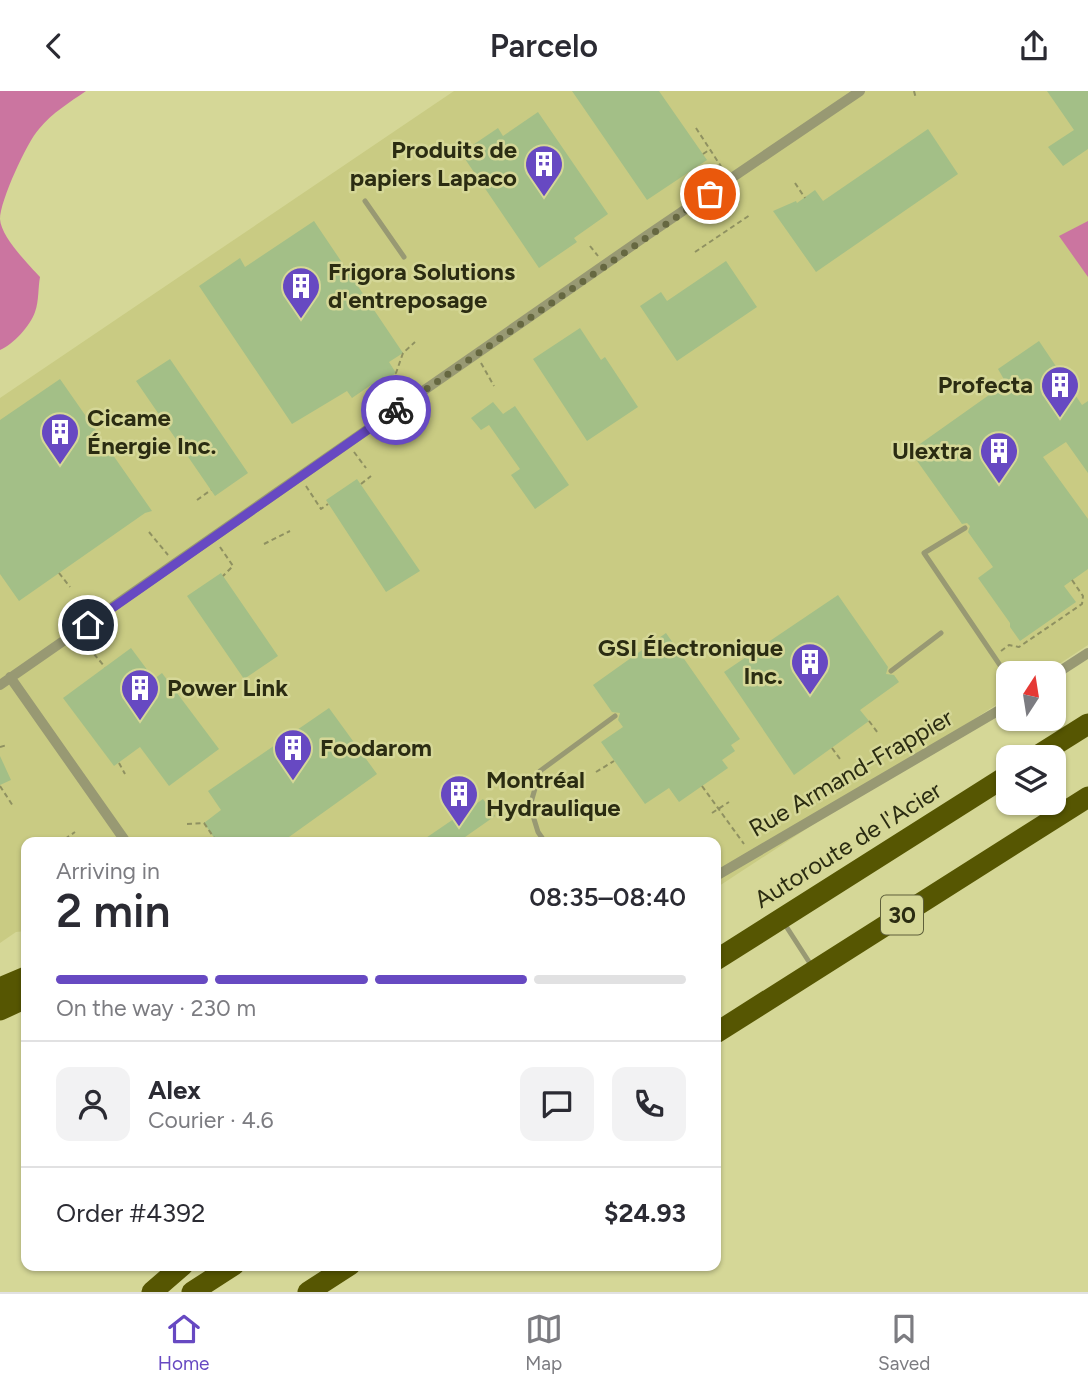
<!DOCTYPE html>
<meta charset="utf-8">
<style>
body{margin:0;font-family:Figtree,sans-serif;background:#f2f2f3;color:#2b2b33;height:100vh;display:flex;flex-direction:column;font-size:26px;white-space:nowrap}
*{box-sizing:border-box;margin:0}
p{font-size:23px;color:#7c7c81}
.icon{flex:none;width:38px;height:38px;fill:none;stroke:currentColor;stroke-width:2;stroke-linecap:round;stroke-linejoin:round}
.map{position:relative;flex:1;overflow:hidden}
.panel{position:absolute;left:21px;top:746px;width:700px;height:434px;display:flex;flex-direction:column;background:#fff;border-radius:14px;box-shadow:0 2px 5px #0004}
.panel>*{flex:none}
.needle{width:46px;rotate:12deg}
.fabs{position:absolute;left:996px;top:570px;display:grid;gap:14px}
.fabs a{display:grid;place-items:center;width:70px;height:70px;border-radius:14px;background:#fff;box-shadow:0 2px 5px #0004;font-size:35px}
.pin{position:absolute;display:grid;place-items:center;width:60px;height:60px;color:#fff;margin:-30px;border:4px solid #fff;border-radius:50%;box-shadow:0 2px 7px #0007}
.courier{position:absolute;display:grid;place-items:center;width:70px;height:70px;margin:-35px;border:5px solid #6749c2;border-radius:50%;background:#fff;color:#222;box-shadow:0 2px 9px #0007}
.overview em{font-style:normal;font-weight:600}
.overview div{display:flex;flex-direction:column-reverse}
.overview{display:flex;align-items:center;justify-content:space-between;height:119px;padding:0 35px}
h1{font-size:46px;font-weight:600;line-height:52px}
.bar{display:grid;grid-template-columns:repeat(4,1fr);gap:10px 7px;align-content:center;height:84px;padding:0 35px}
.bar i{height:9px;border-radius:5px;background:#e1e1e2}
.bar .active{background:#6749c2}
.bar p{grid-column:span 4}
.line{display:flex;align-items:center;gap:18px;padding:0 35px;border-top:2px solid #e1e1e2}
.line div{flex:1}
.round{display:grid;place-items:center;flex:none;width:74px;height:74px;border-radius:14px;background:#f2f2f3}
header{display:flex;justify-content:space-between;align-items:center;height:91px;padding:0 35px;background:#fff;font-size:32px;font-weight:600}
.menu{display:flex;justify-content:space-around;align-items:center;height:98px;border-top:2px solid #e1e1e2;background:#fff;font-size:19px;color:#7c7c81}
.menu a{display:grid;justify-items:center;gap:4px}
.menu .active{color:#6749c2}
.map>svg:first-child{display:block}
</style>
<header><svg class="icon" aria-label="back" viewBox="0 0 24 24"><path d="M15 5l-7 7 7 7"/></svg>Parcelo<svg class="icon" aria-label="share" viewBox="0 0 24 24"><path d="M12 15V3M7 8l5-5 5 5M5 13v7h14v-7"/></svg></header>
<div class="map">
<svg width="1088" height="1201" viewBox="0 0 1088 1201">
<rect width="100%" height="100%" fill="#d5d797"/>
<!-- built -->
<path fill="#c9cb83" d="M454,0h634v554l-44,29h-36v23l-292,191v-46h-690v89l-10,1 -16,11v-545z"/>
<!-- forest -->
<path fill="#cb75a0" d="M0,0h86c-16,11 -34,22 -47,38 -12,13 -39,72 -39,90 1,18 28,45 40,58 -2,10 -1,24 -5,35 -5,14 -21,32 -35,38z
M1088,130v56l-29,-41z"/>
<!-- building -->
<path fill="#a3bf87" d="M572,0h87l48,69 -60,40z
M1047,0h41v58l-25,17 -15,-19 26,-17z
M538,21l70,102 -34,24 3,4 -38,26 -78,-115 37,-25 5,8z
M928,38l30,45 -142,98 -43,-61 23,-10 1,2 18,-13 8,11z
M314,130l89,132 -14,9 7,11 -23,15 -2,-3 -19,13 -5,-7 -55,33 -93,-138 41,-28 5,9z
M726,170l31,46 -80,54 -37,-55 21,-14 6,9z
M580,237l21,32 4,-3 33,50 -51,34 -54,-82z
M1039,250l43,64 6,-4v72l-22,-31 -23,15 45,62v50l-24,17 12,16 -56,39 -10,-14v-4l-32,-45 15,-11 -25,-35 2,-6 -3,-3 -5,1 -52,-73 96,-68 -8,-14z
M170,268l78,114 -33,23 -79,-115z
M60,288l92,132 -7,2 -126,88 -19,-27v-154z
M493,311l10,12 12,-8 54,79 -34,24 -24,-34 9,-6 -31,-44 -8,5 -10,-12z
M357,388l63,92 -34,21 -60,-92z
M221,482l57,83 -34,23 -57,-83z
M838,504l50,72 -2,7 8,1 5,7 -39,28 9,11 -75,54 -70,-103z
M666,542l74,106 -9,6 4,6 -13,9 6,8 -49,34 -10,-14 -24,16 -44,-62 22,-15 -5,-7 2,-7 -8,-1 -19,-27z
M131,557l23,31 8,-6 57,76 -50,37 -29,-39 -26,19 -51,-68z
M329,617l48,66 -95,68h-65l-13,-19 17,-13 -13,-19z
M0,665l11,24 -11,5z
M483,708l12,17 -37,26h-38z"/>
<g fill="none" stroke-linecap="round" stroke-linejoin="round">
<!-- path -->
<path stroke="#8f9161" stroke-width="2" stroke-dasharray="5 3.5" stroke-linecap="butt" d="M914,0l2,8
M696,37l28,43
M703,63l6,-4
M795,92l10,15
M590,155l8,10
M695,161l55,-37
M481,272l13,23
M407,296l-11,-14 7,-20 12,-11
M354,361l12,16
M361,393l10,-8
M306,395l15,23 7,-5
M197,409l14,-10
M149,441l19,23
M264,453l26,-13
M220,456l13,19 -10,10
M59,482l11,14
M1001,560l8,-6 10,2 63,-43 1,-8 -11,-16
M94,563l11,13
M869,630l9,12
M0,656l7,-2
M832,657l8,11
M119,672l6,11
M596,681l18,-11
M0,695l13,20
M702,695l42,58
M712,722l17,-11
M187,733l17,-1 13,19
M65,748l10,-7"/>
<!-- service -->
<path stroke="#989973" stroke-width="5" d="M365,110l39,56
M965,437l-41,25 84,124
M891,580l50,-38
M545,751l-7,-10 -8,-26 10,-35 75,-55
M784,832l29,45"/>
<!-- minor -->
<path stroke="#989973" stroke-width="10" d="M1054,584l34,-22
M10,586l116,165
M0,594l646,-449 214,-145
M716,785l292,-171"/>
<!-- motorway -->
<path stroke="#565602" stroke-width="21" d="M1034,667l54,-34
M716,869l292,-185
M0,897l26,-11
M0,919l26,-12
M716,942l372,-236
M152,1201l31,-27
M192,1201l42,-27
M308,1201l42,-27"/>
</g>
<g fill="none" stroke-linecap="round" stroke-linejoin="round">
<!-- done -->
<path stroke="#666841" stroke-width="7" stroke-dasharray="0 12.6" d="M396,319l314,-216"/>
<!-- route -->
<path stroke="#6749c2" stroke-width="9" d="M88,534l308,-215"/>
</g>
<!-- icons -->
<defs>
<symbol id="building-pin" viewBox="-11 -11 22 30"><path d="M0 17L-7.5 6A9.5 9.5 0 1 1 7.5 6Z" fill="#6749c2" stroke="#d5d797"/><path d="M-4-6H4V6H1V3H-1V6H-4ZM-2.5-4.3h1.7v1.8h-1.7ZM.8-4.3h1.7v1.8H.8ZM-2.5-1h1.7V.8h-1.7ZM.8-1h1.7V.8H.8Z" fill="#fff"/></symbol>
</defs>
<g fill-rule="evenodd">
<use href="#building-pin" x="522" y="51" width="44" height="60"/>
<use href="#building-pin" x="279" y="173" width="44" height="60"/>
<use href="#building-pin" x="1038" y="272" width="44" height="60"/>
<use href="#building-pin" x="38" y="319" width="44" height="60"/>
<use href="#building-pin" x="977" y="338" width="44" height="60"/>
<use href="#building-pin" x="788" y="549" width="44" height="60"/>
<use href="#building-pin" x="118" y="575" width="44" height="60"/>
<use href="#building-pin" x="271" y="635" width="44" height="60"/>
<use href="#building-pin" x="437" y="681" width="44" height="60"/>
</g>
<g text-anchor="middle" stroke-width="5" stroke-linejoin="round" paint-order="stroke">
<!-- shield labels -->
<rect fill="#d5d797" stroke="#5e5f3a" stroke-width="2" x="881" y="804.5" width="42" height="39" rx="5"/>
<g font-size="23" font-weight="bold" fill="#2b2c12">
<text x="902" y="832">30</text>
</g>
<!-- poi labels -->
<g font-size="24" font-weight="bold" fill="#2b2c12" stroke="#d5d797" text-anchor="start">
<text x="517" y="67" text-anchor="end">Produits de<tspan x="517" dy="28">papiers Lapaco</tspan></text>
<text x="328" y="189">Frigora Solutions<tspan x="328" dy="28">d'entreposage</tspan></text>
<text x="1033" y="302" text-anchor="end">Profecta</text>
<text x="87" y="335">Cicame<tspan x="87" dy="28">Énergie Inc.</tspan></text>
<text x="972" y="368" text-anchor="end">Ulextra</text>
<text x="783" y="565" text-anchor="end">GSI Électronique<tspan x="783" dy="28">Inc.</tspan></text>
<text x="167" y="605">Power Link</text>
<text x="320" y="665">Foodarom</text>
<text x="486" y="697">Montréal<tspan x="486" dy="28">Hydraulique</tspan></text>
</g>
<!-- street labels -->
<g font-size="24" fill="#2b2c12" stroke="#d5d797">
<text transform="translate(851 682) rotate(-30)" y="8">Rue Armand-Frappier</text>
<text transform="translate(848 754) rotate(-32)" y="8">Autoroute de l'Acier</text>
</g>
</g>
</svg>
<div class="fabs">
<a><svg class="needle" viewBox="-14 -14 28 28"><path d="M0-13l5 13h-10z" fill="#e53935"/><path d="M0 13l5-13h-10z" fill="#7c7c81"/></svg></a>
<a><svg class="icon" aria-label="layers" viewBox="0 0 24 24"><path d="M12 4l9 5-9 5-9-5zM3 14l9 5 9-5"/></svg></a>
</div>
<div class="pin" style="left:710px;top:103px;background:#ea580c"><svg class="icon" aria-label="bag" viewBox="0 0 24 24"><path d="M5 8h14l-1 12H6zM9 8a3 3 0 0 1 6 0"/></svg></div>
<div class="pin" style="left:88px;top:534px;background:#1f2937"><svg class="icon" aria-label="home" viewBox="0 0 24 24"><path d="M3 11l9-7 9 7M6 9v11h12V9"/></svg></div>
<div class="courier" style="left:396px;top:319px"><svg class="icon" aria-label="bike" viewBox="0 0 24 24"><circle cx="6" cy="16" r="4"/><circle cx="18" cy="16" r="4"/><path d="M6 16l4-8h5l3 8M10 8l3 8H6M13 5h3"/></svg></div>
<section class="panel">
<div class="overview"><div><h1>2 min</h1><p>Arriving in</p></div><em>08:35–08:40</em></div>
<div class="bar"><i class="active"></i><i class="active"></i><i class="active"></i><i></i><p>On the way · 230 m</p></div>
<div class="line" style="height:126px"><a class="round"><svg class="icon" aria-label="person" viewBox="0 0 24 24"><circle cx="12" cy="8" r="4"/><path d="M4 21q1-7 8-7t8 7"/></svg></a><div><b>Alex</b><p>Courier · 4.6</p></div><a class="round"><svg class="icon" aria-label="chat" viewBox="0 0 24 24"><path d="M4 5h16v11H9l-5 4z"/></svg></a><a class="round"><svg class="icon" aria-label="phone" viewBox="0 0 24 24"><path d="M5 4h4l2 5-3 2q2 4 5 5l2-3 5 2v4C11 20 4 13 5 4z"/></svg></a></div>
<div class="line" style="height:91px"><div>Order #4392</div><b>$24.93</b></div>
</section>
</div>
<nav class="menu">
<a class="active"><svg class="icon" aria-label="home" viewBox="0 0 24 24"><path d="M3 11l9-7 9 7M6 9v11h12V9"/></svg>Home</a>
<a><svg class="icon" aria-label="map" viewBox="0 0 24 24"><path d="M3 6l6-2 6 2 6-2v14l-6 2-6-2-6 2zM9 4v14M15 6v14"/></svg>Map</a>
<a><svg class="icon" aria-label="saved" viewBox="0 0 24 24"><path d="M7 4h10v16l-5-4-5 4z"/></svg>Saved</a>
</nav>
